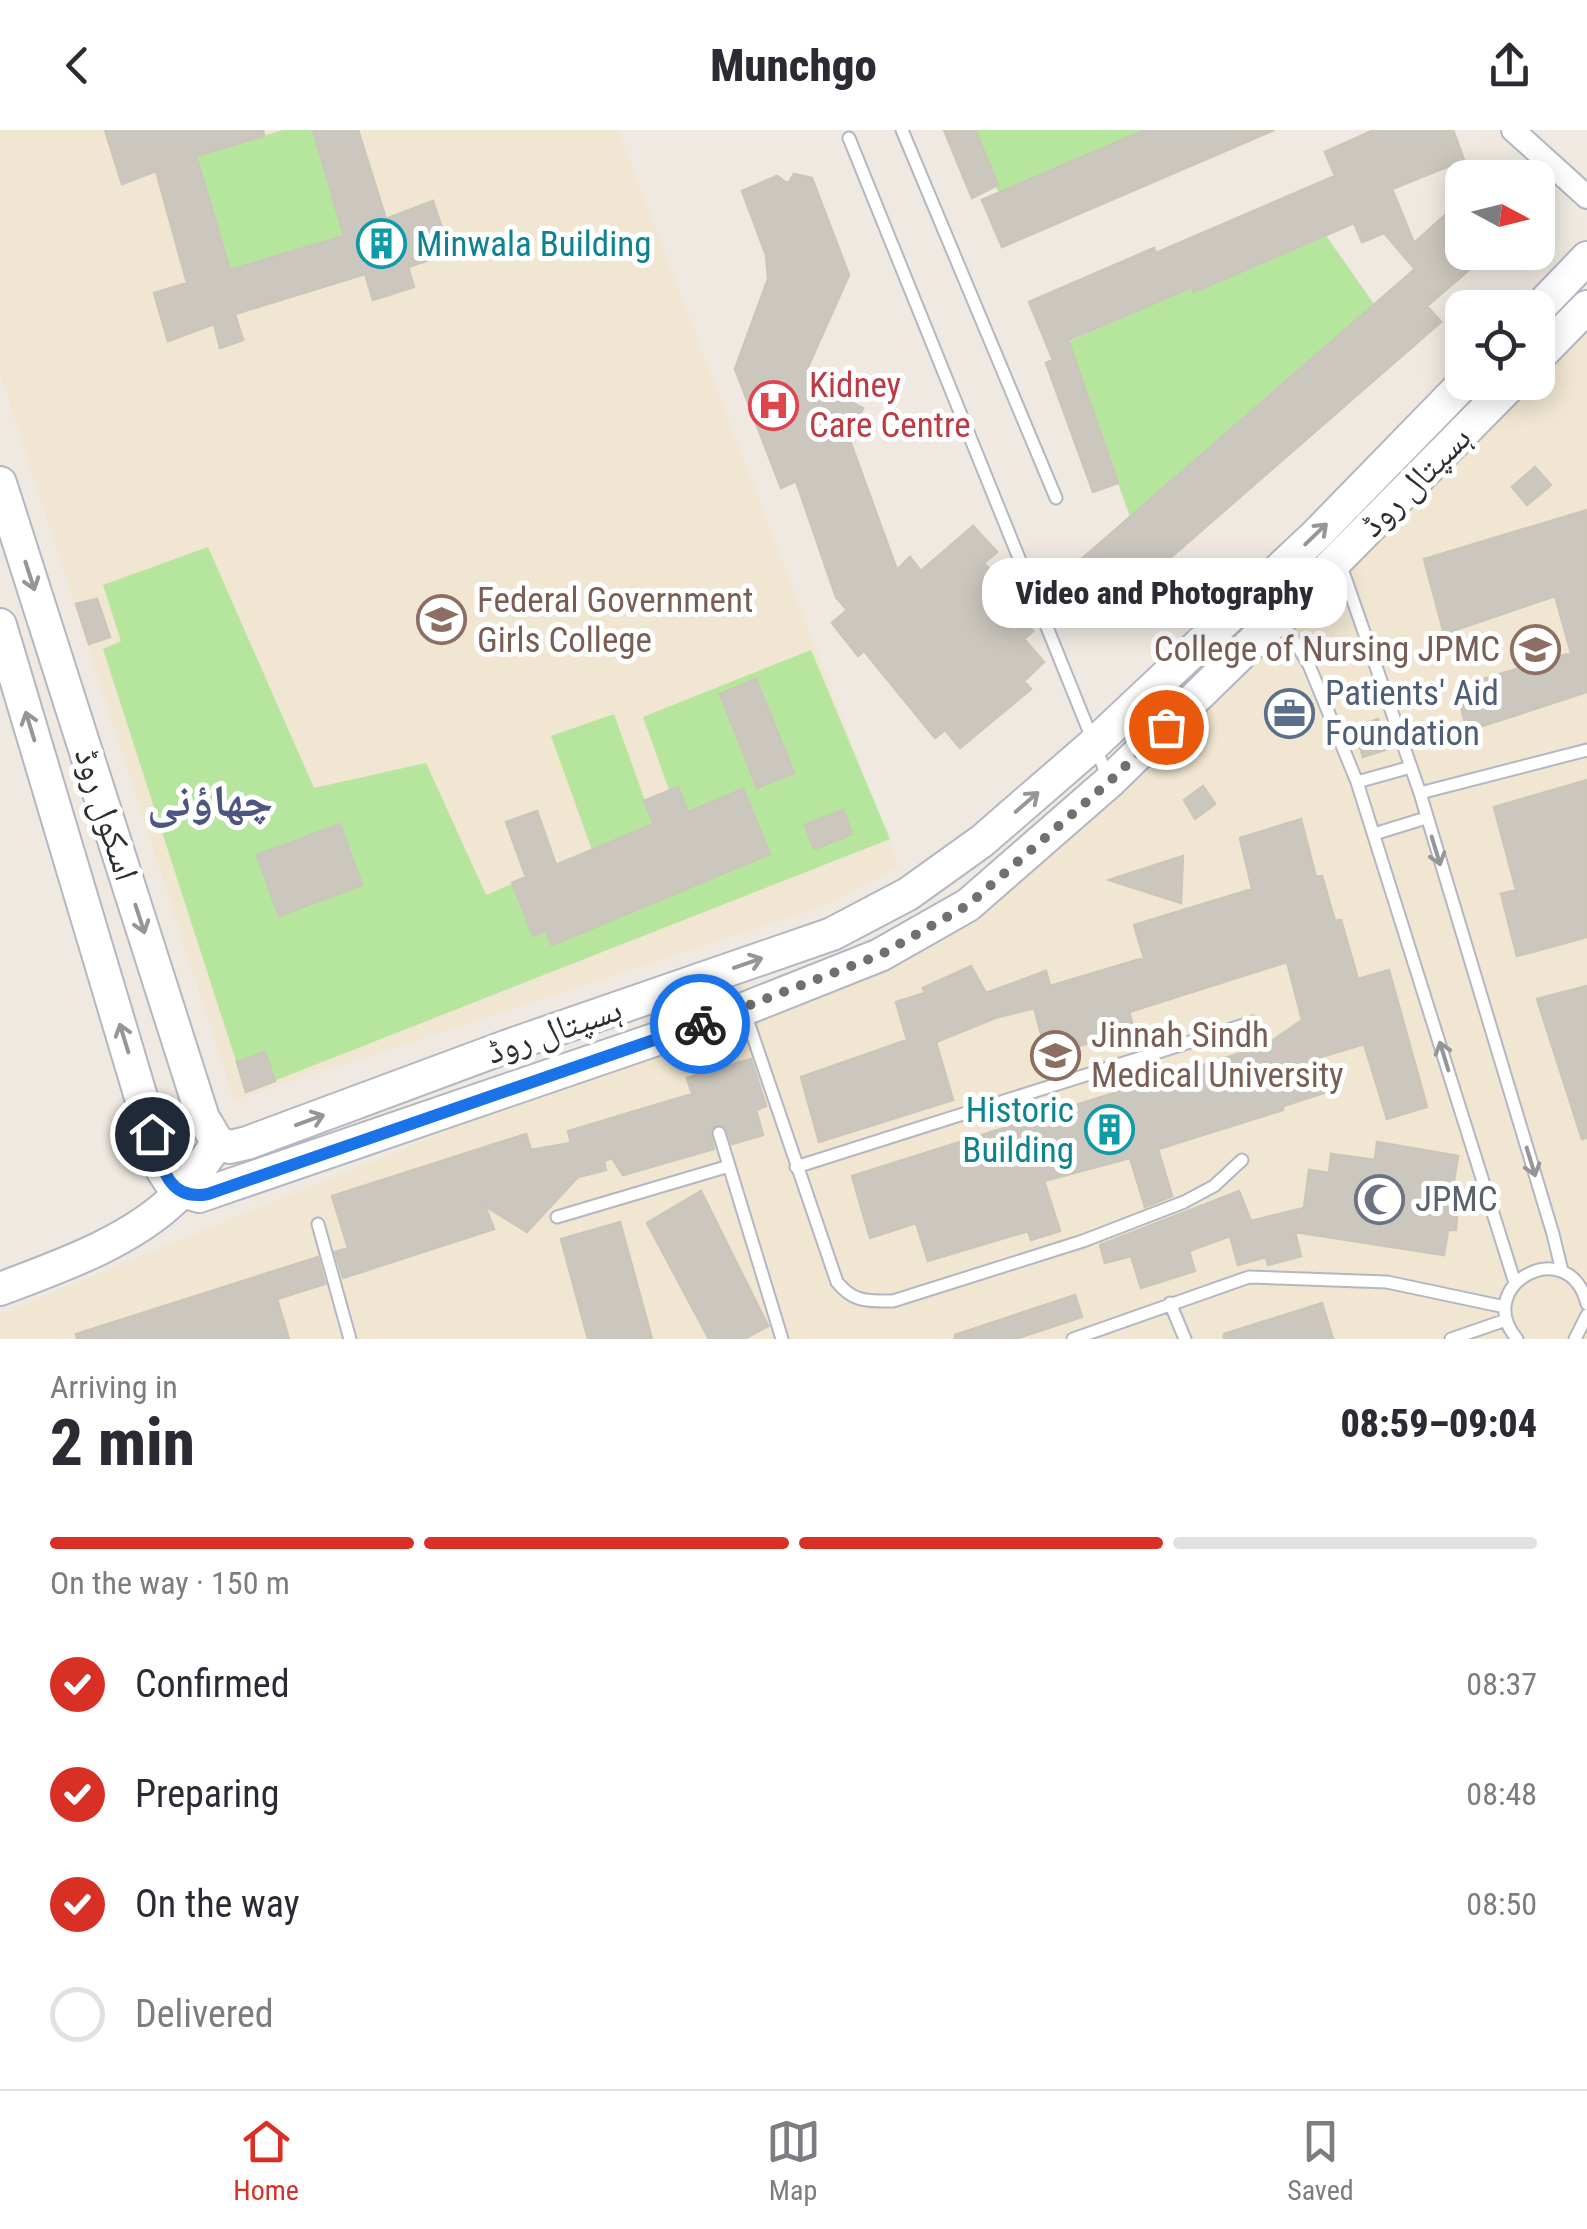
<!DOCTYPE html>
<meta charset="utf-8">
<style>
body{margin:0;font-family:"Roboto Condensed","Noto Naskh Arabic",sans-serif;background:#f7f7f7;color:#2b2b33;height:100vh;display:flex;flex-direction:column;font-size:38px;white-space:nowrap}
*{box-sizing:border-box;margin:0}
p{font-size:32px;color:#7c7c81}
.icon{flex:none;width:55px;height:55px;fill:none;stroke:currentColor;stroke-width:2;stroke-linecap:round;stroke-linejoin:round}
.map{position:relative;height:1209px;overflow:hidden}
.sheet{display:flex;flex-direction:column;background:#fff;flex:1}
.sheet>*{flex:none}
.needle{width:65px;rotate:97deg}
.fabs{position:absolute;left:1445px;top:30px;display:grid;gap:20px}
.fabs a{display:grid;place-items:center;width:110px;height:110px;border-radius:20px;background:#fff;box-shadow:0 5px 25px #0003;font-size:50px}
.pin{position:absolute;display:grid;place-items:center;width:85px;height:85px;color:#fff;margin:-42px;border:5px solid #fff;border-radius:50%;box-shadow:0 2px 10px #0007}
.courier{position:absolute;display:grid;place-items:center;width:100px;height:100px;margin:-50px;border:8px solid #1a73e8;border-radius:50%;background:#fff;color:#222;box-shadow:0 2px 12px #0007}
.bubble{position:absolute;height:70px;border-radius:30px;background:#fff;box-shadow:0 5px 25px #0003;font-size:32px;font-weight:800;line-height:70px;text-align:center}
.overview em{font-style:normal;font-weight:800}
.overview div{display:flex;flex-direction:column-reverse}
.overview{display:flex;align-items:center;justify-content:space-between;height:170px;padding:0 50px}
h1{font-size:65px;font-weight:800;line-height:75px}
.bar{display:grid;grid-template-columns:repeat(4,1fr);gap:15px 10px;align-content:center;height:120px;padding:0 50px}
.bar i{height:12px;border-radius:8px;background:#e1e1e2}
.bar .active{background:#d93025}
.bar p{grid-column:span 4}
ol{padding:0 50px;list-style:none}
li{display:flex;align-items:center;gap:30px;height:110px}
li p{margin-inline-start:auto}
li .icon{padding:10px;border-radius:50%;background:#d93025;color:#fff;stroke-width:4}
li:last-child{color:#7c7c81}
li i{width:55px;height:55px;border:5px solid #e1e1e2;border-radius:50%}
header{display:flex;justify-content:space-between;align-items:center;height:130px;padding:0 50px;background:#fff;font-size:45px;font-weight:800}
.menu{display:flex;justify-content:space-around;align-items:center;height:140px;border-top:2px solid #e1e1e2;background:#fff;font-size:28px;color:#7c7c81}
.menu a{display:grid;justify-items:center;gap:5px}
.menu .active{color:#d93025}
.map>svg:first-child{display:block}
</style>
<header><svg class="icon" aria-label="back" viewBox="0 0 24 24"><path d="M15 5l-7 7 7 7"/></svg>Munchgo<svg class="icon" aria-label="share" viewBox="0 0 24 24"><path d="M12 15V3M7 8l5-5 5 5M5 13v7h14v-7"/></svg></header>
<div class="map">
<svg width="1587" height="1209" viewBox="0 0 1587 1209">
<rect width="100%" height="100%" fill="#efe9e1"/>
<!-- education -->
<path fill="#f0e6d1" d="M0,0h618l281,737 -77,40 -588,193 -234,-727z
M1587,172v1037h-1587v-25l744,-305 224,-104 541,-522 29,-1v-29z"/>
<!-- green -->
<path fill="#b6e59e" d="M283,0h30l31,106 -114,34 -34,-114z
M970,0h183l-152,68z
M1320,97l54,77 -244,213 -62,-175z
M208,417l106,241 112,-25 60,132 106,-45 -41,-114 63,-22 31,87 24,-11 -26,-73 168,-67 79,189 -644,253 -143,-443 18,-8 -18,-56z"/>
<!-- building -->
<path fill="#cbc7bf" stroke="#cbc5ba" stroke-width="2.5" d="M105,0h158l1,6 -68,20 34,114 114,-34 -31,-106h45l28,89 47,-18 17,52 -42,14 6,20 -41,13 -8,-26 -130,40 8,26 -23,8 -6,-24 -46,17 -14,-48 33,-10 -31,-112 -34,13z
M944,0h31l23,55 -26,13z
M1145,0h129l-272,117 -20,-47z
M1374,0h79l11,30 -72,29 22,54 48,-43v52h28l-63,54 14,16 -341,297 -38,-43 353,-307 -31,-36 -22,9 -8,-19 -160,69 -2,-5 -124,53 50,143 -25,9 -47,-129 7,-3 -24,-58 125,-54 2,5 179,-77 -10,-24z
M794,44l18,4 37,97 -42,94 15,4 7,18 34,17 -13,33 47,129 13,-13 11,14 52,-45 24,26 -13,11 24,28 -4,4 29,36 -9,8 20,23 -20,19 7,8 -71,59 -15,-18 -10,8 -71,-87 -6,5 -26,-33 15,-13 -11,-13 -40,-116 -15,7 -46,-119 33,-90 -2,-24 -24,-64 35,-15 11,8z
M1535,337l16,18 -24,20 -15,-18z
M1587,380v182l-120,39 -11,-44 115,-34 -16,-57 -111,38 -20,-75z
M97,469l13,38 -21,7 -13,-40z
M756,549l38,94 -37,15 -37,-94z
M1378,589l10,30 -25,8 -9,-30z
M1587,650v157l-70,19 -16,-62 15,-4 -22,-83z
M1203,656l12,18 -20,15 -11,-19z
M678,657l10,25 55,-23 27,65 -218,91 -6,-15 -13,6 -21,-53 14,-6 -20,-55 31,-11 19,54 98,-41 -10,-23z
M843,680l9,24 -38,15 -9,-24z
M1301,689l15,58 6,-1 13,45 6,-1 17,59 31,-9 38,137 -40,12 -23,-75 -50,15 10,34 -41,13v4l-125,39 14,47 -27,11 -15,-49 -86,23 16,50 -29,9 -3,-9 -100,30 -12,-38 -46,15 -18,-62 414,-131 36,-25 -15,-58 -158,50 5,17 -87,27 -13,-48 -39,10 -59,24 17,58 -134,42 -18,-65 106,-37 -11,-38 29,-9 -2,-5 48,-22 15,27 60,-22 4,15 94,-28 -10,-33 118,-36 -12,-51z
M340,694l22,61 -83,31 -22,-61z
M1183,726l-2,47 -72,-23z
M1587,856v152l-5,1 -45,-140z
M265,922l10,29 -29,11 -9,-30z
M751,929l15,47 -10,4 7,25 -31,9 -6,-17 -9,-3 -7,8 4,17 -91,26 -11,-17 -8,3 2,9 -28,7 -51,55 -42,-26 9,23 -151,49 -8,-26 13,-4 -16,-52 194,-62 5,16 40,-7 -3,-12 124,-37 -5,-16z
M1377,1012l81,14 -7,42 7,2 -2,30h-8l-4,25 -149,-23 6,24 -33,9 -2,-8 -28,8 -8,-29 -41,15 6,20 -54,17 -10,-32 -26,7 -5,-18 139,-54 12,30 53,-13 5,-38 20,3 2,-19 44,6z
M701,1061l67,135 -24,13h-35l-62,-116z
M620,1092l32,117h-64l-27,-100z
M318,1127l7,27 -48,15 12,40h-212l-1,-5z
M1075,1165l7,22 -67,22h-60v-4z
M1322,1173l11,36h-109v-5z"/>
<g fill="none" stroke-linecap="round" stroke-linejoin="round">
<defs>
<path id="lane" d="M902,0l154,368
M849,8l259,640
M1340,433l80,230 133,441 9,37
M1281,489l28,46 48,117 158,501
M1357,652l54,-15
M1420,663l167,-43
M1374,704l52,-16
M745,883l92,269c17,21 31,19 56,19l190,-60 101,-39 30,-16 28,-26
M719,1003l63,206
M796,1037l457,-145
M557,1087l172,-51
M318,1094l32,115
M1170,1173l15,36
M1073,1209l176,-62 138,5 118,25
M1451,1209l55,-19
M1517,1209c-46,-54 52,-107 70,-35
M1575,1209l12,-24"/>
<path id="street" d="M1513,0l74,67"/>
<path id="secondary" d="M1538,179l49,-51
M1538,227l49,-50
M0,353l203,635 15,25
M0,495l163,546 12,18 24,7 545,-187 136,-54 88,-50 141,-123 229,-223 175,-177
M218,1013l12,4 17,-4 261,-97 324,-112 76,-40 74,-53 113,-98 221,-208 149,-153
M0,1159c58,-22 128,-46 174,-90 17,-16 30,-38 44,-56"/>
</defs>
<!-- lane casing -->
<use href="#lane" stroke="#b4b7c1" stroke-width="15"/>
<!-- street casing -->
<use href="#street" stroke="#b4b7c1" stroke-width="26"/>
<!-- secondary casing -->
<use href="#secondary" stroke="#b4b7c1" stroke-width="36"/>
<!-- lane -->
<use href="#lane" stroke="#fff" stroke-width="11"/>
<!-- street -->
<use href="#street" stroke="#fff" stroke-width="22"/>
<!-- secondary -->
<use href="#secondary" stroke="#fff" stroke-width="32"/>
</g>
<!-- one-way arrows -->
<defs><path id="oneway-shaft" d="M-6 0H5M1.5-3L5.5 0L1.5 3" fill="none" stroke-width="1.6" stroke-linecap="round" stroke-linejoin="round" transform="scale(2.5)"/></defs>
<g stroke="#969696">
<use href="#oneway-shaft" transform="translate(1316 404) rotate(-44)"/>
<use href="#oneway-shaft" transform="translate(30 446) rotate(72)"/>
<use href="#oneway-shaft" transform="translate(30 596) rotate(-107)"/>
<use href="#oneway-shaft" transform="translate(1027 672) rotate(-41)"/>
<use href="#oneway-shaft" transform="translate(1436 721) rotate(73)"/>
<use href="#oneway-shaft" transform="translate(140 789) rotate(72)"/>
<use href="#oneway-shaft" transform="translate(748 833) rotate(-19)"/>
<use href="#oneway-shaft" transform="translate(124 908) rotate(-107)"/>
<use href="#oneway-shaft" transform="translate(1444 926) rotate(-107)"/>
<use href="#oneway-shaft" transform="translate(310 990) rotate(-20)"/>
<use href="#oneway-shaft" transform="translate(1531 1032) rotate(73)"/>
</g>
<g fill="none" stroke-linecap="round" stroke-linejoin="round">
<!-- done -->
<path stroke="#726f6d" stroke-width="10" stroke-dasharray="0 18" d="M700,894l180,-69 88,-50 141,-123 57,-55"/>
<!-- route -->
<path stroke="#1a73e8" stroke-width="12" d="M152,1004c10,31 15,68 56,60l492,-170"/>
</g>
<!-- icons -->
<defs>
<symbol id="building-ring" viewBox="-11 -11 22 22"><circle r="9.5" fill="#fff" stroke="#0f9aa8" stroke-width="1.5"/><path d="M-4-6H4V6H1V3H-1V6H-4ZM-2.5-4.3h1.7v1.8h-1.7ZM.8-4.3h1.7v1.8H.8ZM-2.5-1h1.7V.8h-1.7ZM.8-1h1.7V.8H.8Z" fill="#0f9aa8"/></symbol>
<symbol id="hospital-ring" viewBox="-11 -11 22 22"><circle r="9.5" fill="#fff" stroke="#e0444e" stroke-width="1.5"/><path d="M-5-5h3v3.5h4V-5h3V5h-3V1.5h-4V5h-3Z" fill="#e0444e"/></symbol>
<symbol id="school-ring" viewBox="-11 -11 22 22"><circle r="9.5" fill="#fff" stroke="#8d6e63" stroke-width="1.5"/><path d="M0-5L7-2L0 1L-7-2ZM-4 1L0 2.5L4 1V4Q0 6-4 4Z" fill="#8d6e63"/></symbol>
<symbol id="university-ring" viewBox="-11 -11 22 22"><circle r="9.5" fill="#fff" stroke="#8d6e63" stroke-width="1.5"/><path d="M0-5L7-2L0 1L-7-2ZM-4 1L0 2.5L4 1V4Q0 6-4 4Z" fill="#8d6e63"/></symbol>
<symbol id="office-ring" viewBox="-11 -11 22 22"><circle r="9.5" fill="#fff" stroke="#5c6f8a" stroke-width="1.5"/><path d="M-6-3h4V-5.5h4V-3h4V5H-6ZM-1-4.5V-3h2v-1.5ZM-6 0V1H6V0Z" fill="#5c6f8a"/></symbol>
<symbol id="mosque-ring" viewBox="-11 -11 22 22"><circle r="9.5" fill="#fff" stroke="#6b7280" stroke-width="1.5"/><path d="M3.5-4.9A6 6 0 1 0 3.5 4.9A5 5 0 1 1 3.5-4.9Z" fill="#6b7280"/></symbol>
</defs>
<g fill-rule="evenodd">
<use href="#building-ring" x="354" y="86" width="55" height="55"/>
<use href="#hospital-ring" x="746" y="248" width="55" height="55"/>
<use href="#school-ring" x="414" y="462" width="55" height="55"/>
<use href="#university-ring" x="1508" y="492" width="55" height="55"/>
<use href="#office-ring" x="1262" y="556" width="55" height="55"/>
<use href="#university-ring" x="1028" y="898" width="55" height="55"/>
<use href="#building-ring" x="1082" y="972" width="55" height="55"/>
<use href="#mosque-ring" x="1352" y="1042" width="55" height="55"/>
</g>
<g text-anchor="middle" stroke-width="10" stroke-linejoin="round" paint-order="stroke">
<!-- culture labels -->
<g font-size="35" fill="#0d838f" stroke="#fff" text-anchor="start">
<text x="416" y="126">Minwala Building</text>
<text x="1074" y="992" text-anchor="end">Historic<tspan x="1074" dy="40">Building</tspan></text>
</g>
<!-- health labels -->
<g font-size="35" fill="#be3a42" stroke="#fff" text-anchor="start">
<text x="809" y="267">Kidney<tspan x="809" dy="40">Care Centre</tspan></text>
</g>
<!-- street labels -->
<g font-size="35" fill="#2e2e2e" stroke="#fff">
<text transform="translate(1415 351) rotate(-45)" y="12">ہسپتال روڈ</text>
<text transform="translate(107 684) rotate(72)" y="12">اسکول روڈ</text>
<text transform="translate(554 900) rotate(-19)" y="12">ہسپتال روڈ</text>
</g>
<!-- education labels -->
<g font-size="35" fill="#785e54" stroke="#fff" text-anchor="start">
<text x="477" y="482">Federal Government<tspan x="477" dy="40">Girls College</tspan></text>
<text x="1500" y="531" text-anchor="end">College of Nursing JPMC</text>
<text x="1091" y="917">Jinnah Sindh<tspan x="1091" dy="40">Medical University</tspan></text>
</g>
<!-- service labels -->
<g font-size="35" fill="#4e5e75" stroke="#fff" text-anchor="start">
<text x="1325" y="575">Patients' Aid<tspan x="1325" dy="40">Foundation</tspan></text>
</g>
<!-- worship labels -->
<g font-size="35" fill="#5b616d" stroke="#fff" text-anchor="start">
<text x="1415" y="1081">JPMC</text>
</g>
<!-- district labels -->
<g font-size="45" font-weight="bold" fill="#4d5680" stroke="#fff">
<text x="210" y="686">چھاؤنی</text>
</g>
</g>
</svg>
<div class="fabs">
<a><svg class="needle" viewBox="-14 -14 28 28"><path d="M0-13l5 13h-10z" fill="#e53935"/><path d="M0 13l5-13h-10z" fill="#7c7c81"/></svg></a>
<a><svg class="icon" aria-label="locate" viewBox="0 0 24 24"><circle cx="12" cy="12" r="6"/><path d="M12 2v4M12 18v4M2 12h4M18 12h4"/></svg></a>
</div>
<div class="pin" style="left:1166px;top:597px;background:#ea580c"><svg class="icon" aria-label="bag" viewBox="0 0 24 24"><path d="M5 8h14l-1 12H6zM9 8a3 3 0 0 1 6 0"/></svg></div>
<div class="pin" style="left:152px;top:1004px;background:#1f2937"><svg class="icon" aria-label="home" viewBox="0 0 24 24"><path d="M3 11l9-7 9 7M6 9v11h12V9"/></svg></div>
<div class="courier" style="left:700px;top:894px"><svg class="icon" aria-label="bike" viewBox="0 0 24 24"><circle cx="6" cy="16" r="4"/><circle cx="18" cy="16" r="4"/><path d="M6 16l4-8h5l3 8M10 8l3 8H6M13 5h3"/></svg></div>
<div class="bubble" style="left:982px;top:428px;width:365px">Video and Photography</div>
</div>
<section class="sheet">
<div class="overview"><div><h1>2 min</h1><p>Arriving in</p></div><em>08:59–09:04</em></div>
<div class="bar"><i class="active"></i><i class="active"></i><i class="active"></i><i></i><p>On the way · 150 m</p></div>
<ol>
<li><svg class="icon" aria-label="check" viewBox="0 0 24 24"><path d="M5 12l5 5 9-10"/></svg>Confirmed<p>08:37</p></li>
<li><svg class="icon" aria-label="check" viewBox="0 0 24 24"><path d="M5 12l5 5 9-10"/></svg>Preparing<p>08:48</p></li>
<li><svg class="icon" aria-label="check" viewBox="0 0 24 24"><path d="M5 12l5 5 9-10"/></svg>On the way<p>08:50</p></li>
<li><i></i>Delivered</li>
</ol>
</section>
<nav class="menu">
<a class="active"><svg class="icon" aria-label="home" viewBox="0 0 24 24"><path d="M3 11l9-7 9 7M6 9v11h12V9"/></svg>Home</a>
<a><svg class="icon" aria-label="map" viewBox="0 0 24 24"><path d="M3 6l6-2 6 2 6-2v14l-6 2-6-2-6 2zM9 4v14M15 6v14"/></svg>Map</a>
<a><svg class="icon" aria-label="saved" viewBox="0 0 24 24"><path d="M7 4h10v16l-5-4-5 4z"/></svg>Saved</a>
</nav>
